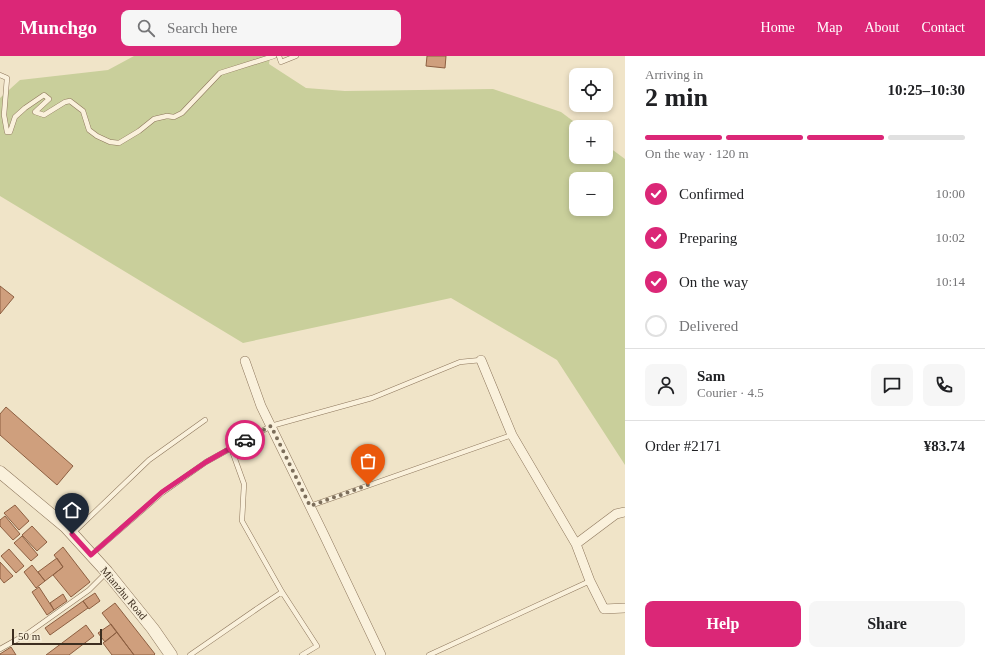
<!DOCTYPE html>
<meta charset="utf-8">
<style>
body{margin:0;font-family:Georgia,serif;background:#f6f6f6;color:#202124;height:100vh;display:flex;flex-direction:column;font-size:15px;white-space:nowrap}
*{box-sizing:border-box;margin:0}
p{font-size:13px;color:#757577}
.icon{flex:none;width:22px;height:22px;fill:none;stroke:currentColor;stroke-width:2;stroke-linecap:round;stroke-linejoin:round}
.map{position:relative;flex:1;overflow:hidden}
.side{display:flex;flex-direction:column;background:#fff;width:360px}
.side>*{flex:none}
.controls{position:absolute;left:569px;top:12px;display:grid;gap:8px}
.controls a{display:grid;place-items:center;width:44px;height:44px;border-radius:8px;background:#fff;box-shadow:0 2px 6px #0003;font-size:20px}
.scale{position:absolute;left:12px;bottom:10px;width:90px;box-sizing:border-box;padding-left:4px;border:2px solid #3d2e20;border-top:0;font-size:11px;line-height:14px;white-space:nowrap;color:#3d2e20;-webkit-text-stroke:3px #f7eed8;paint-order:stroke}
.pin{position:absolute;display:grid;place-items:center;width:34px;height:34px;color:#fff;margin:-41px -17px;border-radius:50% 50% 50% 0;rotate:-45deg;box-shadow:0 0 4px #0007}
.pin .icon{rotate:45deg}
.courier{position:absolute;display:grid;place-items:center;width:40px;height:40px;margin:-20px;border:3px solid #db2777;border-radius:50%;background:#fff;color:#222;box-shadow:0 1px 5px #0007}
.headline em{font-style:normal;font-weight:600}
.headline div{display:flex;flex-direction:column-reverse}
.headline{display:flex;align-items:center;justify-content:space-between;height:68px;padding:0 20px}
h1{font-size:26px;font-weight:600;line-height:30px}
.bar{display:grid;grid-template-columns:repeat(4,1fr);gap:6px 4px;align-content:center;height:48px;padding:0 20px}
.bar i{height:5px;border-radius:3px;background:#e0e0e0}
.bar .selected{background:#db2777}
.bar p{grid-column:span 4}
.line{display:flex;align-items:center;gap:10px;padding:0 20px;border-top:1px solid #e0e0e0}
.line div{flex:1}
.round{display:grid;place-items:center;flex:none;width:42px;height:42px;border-radius:8px;background:#f6f6f6}
ol{padding:0 20px;list-style:none}
li{display:flex;align-items:center;gap:12px;height:44px}
li p{margin-inline-start:auto}
li .icon{padding:4px;border-radius:50%;background:#db2777;color:#fff;stroke-width:4}
li:last-child{color:#757577}
li i{width:22px;height:22px;border:2px solid #e0e0e0;border-radius:50%}
.action{display:flex;gap:8px;margin-top:auto;padding:8px 20px}
.action a{flex:1;height:46px;border-radius:8px;background:#db2777;color:#fff;font-size:16px;font-weight:600;line-height:46px;text-align:center}
.action a+a{background:#f6f6f6;color:#202124}
header{display:flex;align-items:center;gap:24px;box-sizing:border-box;height:56px;padding:0 20px;background:#db2777;color:#fff}
header strong{font-size:19px}
nav{display:flex;gap:22px;margin-inline-start:auto;font-size:14px}
.search{width:280px;height:36px;background:#f6f6f6;display:flex;align-items:center;gap:10px;box-sizing:border-box;padding:0 14px;border-radius:8px;color:#757577;font-size:15px}
main{display:flex;flex:1;min-height:0}
.map>svg:first-child{display:block}
</style>
<header>
<strong>Munchgo</strong>
<div class="search"><svg class="icon" aria-label="search" viewBox="0 0 24 24"><circle cx="10" cy="10" r="6"/><path d="M15 15l6 6"/></svg>Search here</div>
<nav><a>Home</a><a>Map</a><a>About</a><a>Contact</a></nav>
</header>
<main>
<div class="map">
<svg width="625" height="599" viewBox="0 0 625 599">
<rect width="100%" height="100%" fill="#f0e4c8"/>
<!-- green -->
<path fill="#c9cf9b" fill-rule="evenodd" d="M134,0h136l-1,8 37,24 39,3 148,-2 68,23 20,15h-5v30h30v-12l19,14v306l-68,-105 -106,-62 -208,45 -243,-147v-98l20,-18 88,-10zM576,123h30v30h-30z"/>
<!-- building -->
<path fill="#cf9f7d" stroke="#8d5f41" d="M427,0h19l-1,12 -19,-2z
M0,230l14,11 -14,17z
M6,351l67,59 -16,19 -57,-50v-21z
M15,449l14,16 -10,9 -15,-17z
M5,460l15,18 -7,6 -13,-14v-6z
M32,470l15,16 -10,9 -15,-16z
M22,480l16,19 -7,6 -17,-18z
M63,491l27,35 -19,15 -18,-22 10,-8 -9,-12z
M9,493l15,17 -8,7 -15,-17z
M57,502l6,9 -18,14 -7,-9z
M0,506l13,14 -9,7 -4,-5z
M32,509l13,16 -9,7 -12,-16z
M39,531l15,23 -7,5 -15,-23z
M95,537l5,8 -11,8 -6,-8z
M63,538l4,7 -13,9 -4,-7z
M83,545l5,7 -38,27 -5,-7z
M115,547l40,51 -1,1h-20l-32,-42z
M111,568l6,8 -12,10 -7,-9z
M86,569l8,11 -25,19h-23z
M117,576l17,23h-22l-9,-12z
M11,591l5,8h-16v-1z"/>
<g fill="none" stroke-linecap="round" stroke-linejoin="round">
<defs>
<path id="service" d="M279,0l2,6 15,-6
M0,19l7,3 -3,37 3,17h3l5,-15 10,-9 19,-13 5,4 -14,13 9,3 21,-13 5,-1 13,10 6,19 8,6 13,6 9,1 20,-12 15,-12 13,-3 7,1 8,-4 38,-40 54,-17
M231,392l13,36 -2,37 40,71 35,54 -15,9
M310,450l202,-71
M73,477l76,-73 56,-40
M92,498l70,-61 44,-31 65,-36 101,-28 88,-36 21,-2
M0,593l27,-15 62,-44 17,-17
M190,599l71,-49 21,-14
M429,599l161,-74"/>
<path id="minor" d="M481,304l31,75 64,109 14,37 14,28 21,-1
M245,305l16,45 63,129 57,120
M576,488l40,-30 9,-2"/>
<path id="tertiary" d="M0,416l66,55 41,45 46,57 18,26"/>
</defs>
<!-- service casing -->
<use href="#service" stroke="#8d765c" stroke-width="5.5"/>
<!-- minor casing -->
<use href="#minor" stroke="#8d765c" stroke-width="10"/>
<!-- tertiary casing -->
<use href="#tertiary" stroke="#8d765c" stroke-width="13"/>
<!-- service -->
<use href="#service" stroke="#faf1dc" stroke-width="4.5"/>
<!-- minor -->
<use href="#minor" stroke="#faf1dc" stroke-width="9"/>
<!-- tertiary -->
<use href="#tertiary" stroke="#faf1dc" stroke-width="12"/>
</g>
<g fill="none" stroke-linecap="round" stroke-linejoin="round">
<!-- done -->
<path stroke="#7c6e5b" stroke-width="4" stroke-dasharray="0 7.2" d="M245,384l26,-14 39,80 58,-21"/>
<!-- route -->
<path stroke="#db2777" stroke-width="5" d="M72,478l19,21 71,-63 44,-30 39,-22"/>
</g>
<g text-anchor="middle" stroke-width="3" stroke-linejoin="round" paint-order="stroke">
<!-- street labels -->
<g font-size="11" fill="#3d2e20" stroke="#f7eed8">
<text transform="translate(124 537) rotate(50)" y="4">Mianzhu Road</text>
</g>
</g>
</svg>
<div class="controls">
<a><svg class="icon" aria-label="locate" viewBox="0 0 24 24"><circle cx="12" cy="12" r="6"/><path d="M12 2v4M12 18v4M2 12h4M18 12h4"/></svg></a>
<a>+</a>
<a>−</a>
</div>
<div class="scale">50 m</div>
<div class="pin" style="left:368px;top:429px;background:#ea580c"><svg class="icon" aria-label="bag" viewBox="0 0 24 24"><path d="M5 8h14l-1 12H6zM9 8a3 3 0 0 1 6 0"/></svg></div>
<div class="pin" style="left:72px;top:478px;background:#1f2937"><svg class="icon" aria-label="home" viewBox="0 0 24 24"><path d="M3 11l9-7 9 7M6 9v11h12V9"/></svg></div>
<div class="courier" style="left:245px;top:384px"><svg class="icon" aria-label="car" viewBox="0 0 24 24"><path d="M5 17H2v-5l4-1 3-4h7l3 4 3 1v5h-3M9 17h6M6 11h13"/><circle cx="7" cy="17" r="2"/><circle cx="17" cy="17" r="2"/></svg></div>
</div>
<section class="side">
<div class="headline"><div><h1>2 min</h1><p>Arriving in</p></div><em>10:25–10:30</em></div>
<div class="bar"><i class="selected"></i><i class="selected"></i><i class="selected"></i><i></i><p>On the way · 120 m</p></div>
<ol>
<li><svg class="icon" aria-label="check" viewBox="0 0 24 24"><path d="M5 12l5 5 9-10"/></svg>Confirmed<p>10:00</p></li>
<li><svg class="icon" aria-label="check" viewBox="0 0 24 24"><path d="M5 12l5 5 9-10"/></svg>Preparing<p>10:02</p></li>
<li><svg class="icon" aria-label="check" viewBox="0 0 24 24"><path d="M5 12l5 5 9-10"/></svg>On the way<p>10:14</p></li>
<li><i></i>Delivered</li>
</ol>
<div class="line" style="height:72px"><a class="round"><svg class="icon" aria-label="person" viewBox="0 0 24 24"><circle cx="12" cy="8" r="4"/><path d="M4 21q1-7 8-7t8 7"/></svg></a><div><b>Sam</b><p>Courier · 4.5</p></div><a class="round"><svg class="icon" aria-label="chat" viewBox="0 0 24 24"><path d="M4 5h16v11H9l-5 4z"/></svg></a><a class="round"><svg class="icon" aria-label="phone" viewBox="0 0 24 24"><path d="M5 4h4l2 5-3 2q2 4 5 5l2-3 5 2v4C11 20 4 13 5 4z"/></svg></a></div>
<div class="line" style="height:52px"><div>Order #2171</div><b>¥83.74</b></div>
<div class="action"><a>Help</a><a>Share</a></div>
</section>
</main>
